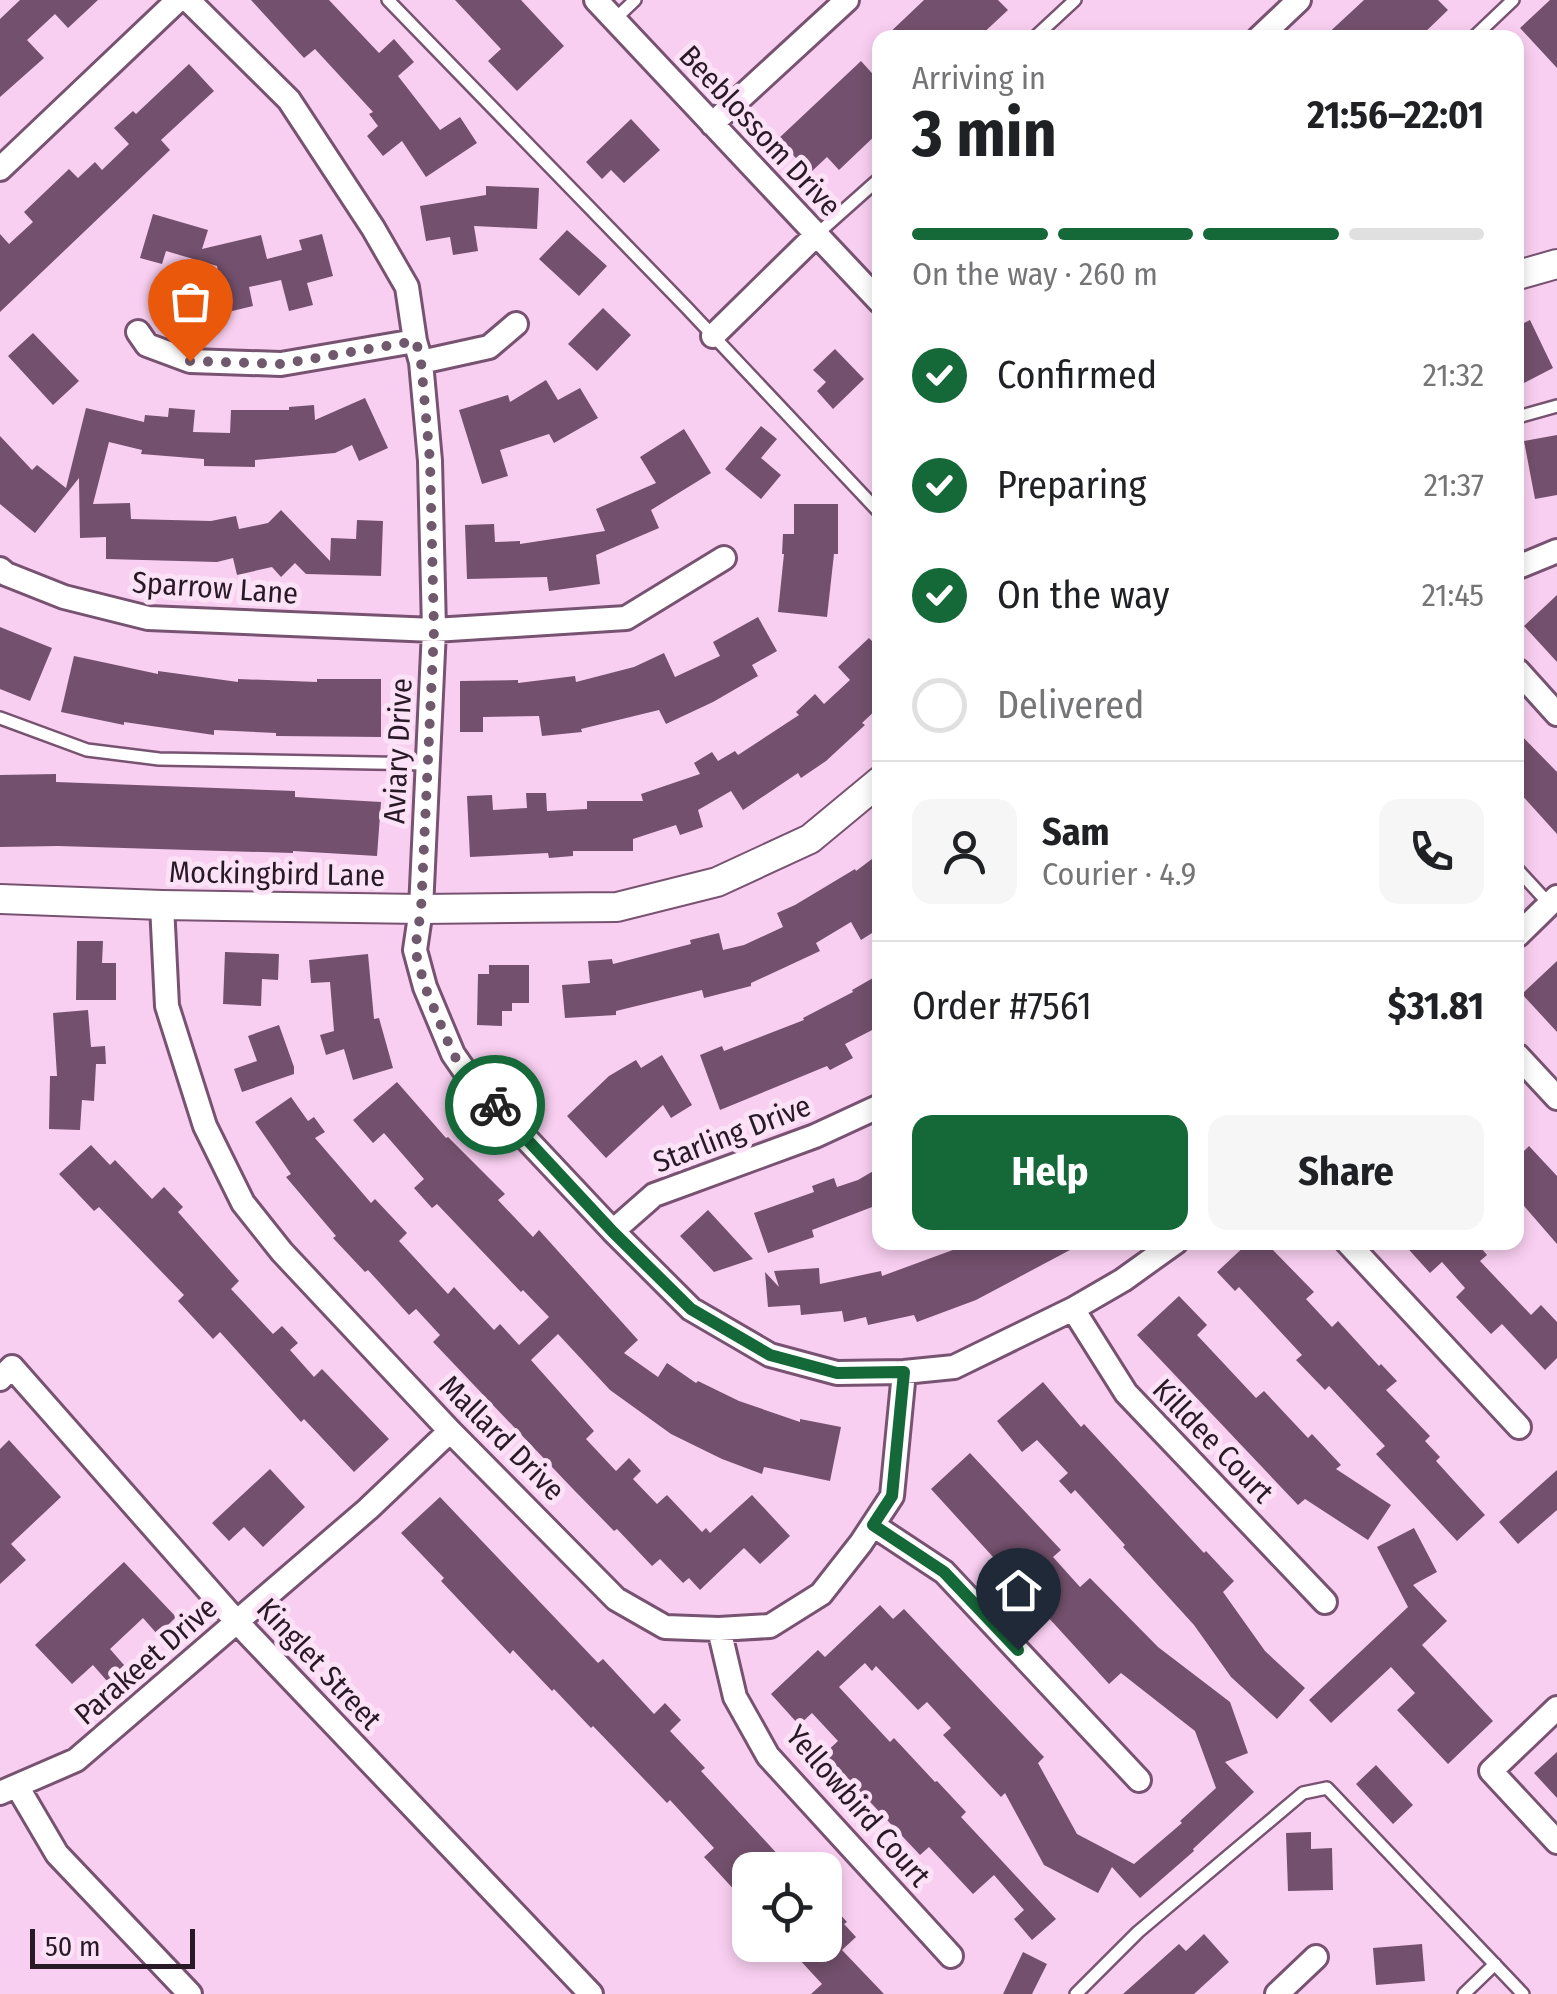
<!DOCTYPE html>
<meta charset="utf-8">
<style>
body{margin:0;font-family:"Fira Sans Condensed",sans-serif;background:#f6f6f6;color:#202124;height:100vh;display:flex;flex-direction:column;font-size:38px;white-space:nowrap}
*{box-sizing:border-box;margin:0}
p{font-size:32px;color:#757577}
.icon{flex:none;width:55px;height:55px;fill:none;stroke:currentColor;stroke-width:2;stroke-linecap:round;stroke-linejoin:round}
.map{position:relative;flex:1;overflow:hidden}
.side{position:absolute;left:872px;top:30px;width:652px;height:1220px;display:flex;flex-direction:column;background:#fff;border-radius:20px;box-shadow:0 5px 15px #0003}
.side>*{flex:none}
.controls{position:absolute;left:732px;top:1852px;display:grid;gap:20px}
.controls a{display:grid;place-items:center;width:110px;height:110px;border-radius:20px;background:#fff;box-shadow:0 5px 15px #0003;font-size:50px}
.scale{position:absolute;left:30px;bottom:25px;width:165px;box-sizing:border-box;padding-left:10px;border:5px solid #281926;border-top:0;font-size:28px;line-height:35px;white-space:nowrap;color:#281926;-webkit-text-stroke:8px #fce2f6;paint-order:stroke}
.pin{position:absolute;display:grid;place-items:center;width:85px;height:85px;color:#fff;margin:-102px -42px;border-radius:50% 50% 50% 0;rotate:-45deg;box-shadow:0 0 10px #0007}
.pin .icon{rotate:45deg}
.courier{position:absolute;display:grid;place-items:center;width:100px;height:100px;margin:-50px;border:8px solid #156838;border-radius:50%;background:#fff;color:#222;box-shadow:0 2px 12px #0007}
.overview em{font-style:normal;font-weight:700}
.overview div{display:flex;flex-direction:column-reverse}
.overview{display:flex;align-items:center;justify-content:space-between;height:170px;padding:0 40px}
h1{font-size:65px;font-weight:700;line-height:75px}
.bar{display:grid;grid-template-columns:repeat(4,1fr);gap:15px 10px;align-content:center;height:120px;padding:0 40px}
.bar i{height:12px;border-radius:8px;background:#e0e0e0}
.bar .on{background:#156838}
.bar p{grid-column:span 4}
.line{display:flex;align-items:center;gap:25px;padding:0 40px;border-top:2px solid #e0e0e0}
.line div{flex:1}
.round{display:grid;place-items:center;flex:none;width:105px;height:105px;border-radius:20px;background:#f6f6f6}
ol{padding:0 40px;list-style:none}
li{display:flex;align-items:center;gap:30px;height:110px}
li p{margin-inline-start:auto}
li .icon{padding:10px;border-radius:50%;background:#156838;color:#fff;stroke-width:4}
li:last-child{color:#757577}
li i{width:55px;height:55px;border:5px solid #e0e0e0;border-radius:50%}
.cta{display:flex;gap:20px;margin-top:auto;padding:20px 40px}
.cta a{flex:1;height:115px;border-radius:20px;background:#156838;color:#fff;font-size:40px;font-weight:700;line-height:115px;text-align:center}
.cta a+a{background:#f6f6f6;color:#202124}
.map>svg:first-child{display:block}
</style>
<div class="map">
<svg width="1557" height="1994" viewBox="0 0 1557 1994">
<rect width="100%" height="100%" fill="#f9cff1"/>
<!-- building -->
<path fill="#73506d" d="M20,0h78l-30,28 -13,-14 -28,26 17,18 -44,39v-78z
M251,0h78l50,53 15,-14 20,23 -16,14 42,54 20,-13 17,26 -51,34 -24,-36 -19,15 -16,-20 11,-10 -9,-12 4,-2 -58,-63 -11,9z
M455,0h66l43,46 -47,45 -29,-30 13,-12z
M924,0h74l10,10 -30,28h-94z
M1364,0h74l10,10 -29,28h-96z
M1550,0h7v68l-37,-40z
M861,61l19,21v49l-41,39 -12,-13 -17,16 -32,-34z
M189,64l25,27 -53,49 9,10 -170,162v-78l9,10 24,-22 -9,-10 45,-43 9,9 17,-16 7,8 27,-26 -15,-16 19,-17 3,3z
M631,119l29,31 -36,33 -13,-13 -9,9 -16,-17z
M486,186l53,2 -2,41 -63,-3 4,25 -25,4 -3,-18 -24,4 -6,-35 66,-11z
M153,214l55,16 -6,19 59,-14 6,24 35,-9 -3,-10 23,-6 11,42 -26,7 6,22 -24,6 -8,-31 -32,7 4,19 -25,6 -11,-46 -51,-15 -4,13 -22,-6z
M567,230l40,36 -28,30 -40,-37z
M603,308l28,27 -34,36 -29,-27z
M1530,320l23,48 -35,18v-60z
M33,333l46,48 -26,24 -45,-49z
M835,349l29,30 -31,30 -16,-18 9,-9 -13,-12z
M546,380l12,20 22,-12 18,30 -44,25 -5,-9 -49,16 8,26 -26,8 -23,-74 49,-15 2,7z
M365,398l23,50 -29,13 -7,-16 -17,8 -80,7v7l-51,-1v-7l-63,-5 1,-4 -33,-8 -16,62 37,-1 1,16 80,2 25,-5 3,13 29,-6 13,-13 49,51 1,-23 25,1 1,-19 26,1 -2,55 -75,-2 -11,-11 -14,14 -9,-10 -35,8 -4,-17 -16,4 -111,-3v-22l-26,1 -1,-60 -44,55 -35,-29v-68l32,34 5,-5 29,23 20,-80 58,14 1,-7 23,2 1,-9 26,2 -2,22 37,1 1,-23h58v-3l25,-2 1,15z
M761,426l16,13 -16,19 20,17 -20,24 -36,-30z
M684,429l27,44 -60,37 8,18 -63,27 4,29 -51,7 -2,-14 -80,2 -2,-54 29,-1 1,18 25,-1v3l85,-13 -9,-22 60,-26 -16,-26z
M1557,435v60l-22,4 -11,-58z
M794,504h44v50h-4l-7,63 -49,-5 6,-58h-2l1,-20h11z
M1557,595v67l-33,-36z
M758,617l19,34 -25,14 6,11 -45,26 -47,22 -7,-14 -78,19 1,3 -40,4 -3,-20 -56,1v15h-23v-51l58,-1v3l57,-7 1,6 58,-15 30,-14 11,24 45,-21 -7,-14z
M0,627l52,21 -22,53 -30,-12z
M869,638l11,11v57l-18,17 3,2 -39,36 -25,17 -3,-5 -55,37 -12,-19 -33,19 5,17 -23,8 -4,-10 -43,14v12h-60v5l-24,2 -1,-5 -78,4 -3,-61 25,-1 1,15 34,-2 -1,-15h20l1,18 40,-2v-8h56l-2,-7 59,-20 -6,-11 18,-11 6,9 17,-10 3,4 61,-40 -3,-3 19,-18 9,10 26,-24 -12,-13z
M74,656l84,18v-3l80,11v-3l79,3v-3h64v58l-105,-1v-3l-62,-3v5l-90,-13v3l-63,-13z
M1518,732l39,40v62l-39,-43z
M56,774v8l239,9v6l86,5 -4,54 -84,-5v2l-235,-7 -58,1v-72z
M880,853v75l-19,12 -10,-18 -35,21 4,8 -69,32v3l-47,12 -2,-8 -86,21v4l-51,3 -3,-33 28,-2 -2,-22 24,-2 1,5 78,-20 -1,-4 29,-7 4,17 21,-5 39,-18 -6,-14 18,-8 60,-36 1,2z
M77,941h26l-1,22h14v37h-40z
M225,952l54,2 -1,26 -16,-1 -1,27 -38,-2z
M368,954l6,65 5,-1 14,50 -40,12 -9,-31 -18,6 -6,-20 14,-4 -4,-49 -19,1 -2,-23z
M1557,961v71l-35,-38z
M489,965h40v38h-17v8h-10v15l-25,-1 1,-51h11z
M880,974v52l-35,18 8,14 -23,12 -3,-4 -107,44 -20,-55 22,-9 2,5 80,-31 -1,-2 50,-26 -1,-2z
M88,1010l3,37 14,-1 1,18h-10l-2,37 -12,-1 -2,30 -31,-1 1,-53h7l-4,-63z
M279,1025l15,42v7l-52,18 -8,-23 23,-8 -9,-25z
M662,1055l30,50 -21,13 -8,-13 -57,53 -39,-42 42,-40 27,-16 5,8z
M397,1082l49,56 2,-1 57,57 -7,6 35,37 6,-7 99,110 -14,13 34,24 9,-14 29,20 2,-2 41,20 61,21v-3l41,8 -11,54 -66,-14 -2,7 -40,-15 -51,-25 -61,-44 -52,-56 -27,26 63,71 -8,8 30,32 13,-13 12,13 -8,8 24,25 10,-9 35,37 4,-4 4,5 42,-38 38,41 -30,28 -16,-16 -44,42 -11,-12 -6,5 -23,-24 -8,7 -35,-37 -3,2 -42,-43 -139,-146 7,-7 -24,-26 -7,6 -41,-45 -3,2 -32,-34 3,-2 -50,-59 5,-3 -36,-52 36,-25 17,24 6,-4 11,15 -10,6 56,65 4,-4 32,34 -8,8 49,53 6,-7 40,43 6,-6 19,21 30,-28 -26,-27 -2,2 -84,-88 -5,4 -18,-20 10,-9 -40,-46 -11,10 -20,-23z
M91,1145l19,20 5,-5 37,39 12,-12 19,20 -5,5 61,69 -8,8 42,45 9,-8 16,17 -8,7 24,27 8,-8 67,70 -35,33 -50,-53 -3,3 -81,-90 -7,7 -35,-38 6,-6 -85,-88 -5,4 -35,-37z
M1529,1146l28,30v68l-39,-45v-42z
M880,1167v37l-68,26 2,7 -46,16 -14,-40 60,-21 -2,-6 22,-8 3,9 21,-7z
M708,1210l45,49 -39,13 -34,-36z
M958,1242h127l-109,58 -59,22 -3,-7 -46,10 -2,-8 -22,5 -2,-11 -41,4 -1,-10 -32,2 -3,-35 14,15 -5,-16 45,-3 1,16 61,-13 1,5 79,-29z
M1249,1242h16l49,50 -8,7 26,28 6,-6 41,45 2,-2 16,17 -11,9 44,46 -5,5 15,16 -4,4 49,54 -28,26 -81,-87 9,-8 -56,-60 -4,4 -29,-30 6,-5 -63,-68 -4,4 -18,-19z
M1402,1242h74l11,13 -7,6 51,54 10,-10 16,17v36l-12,12 -43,-46 -11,10 -35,-37 9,-9 -23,-26 -12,11z
M1179,1296l28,29 -10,10 59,63 8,-7 44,47 4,-4 29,31 -5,4 55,36 -23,35 -63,-41 -7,6 -161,-170z
M1043,1382l38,45 3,-3 120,129 2,-2 28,30 -11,11 42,59 40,37 -28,31 -46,-42 -37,-52 -71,-78 2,-2 -50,-55 -4,4 -12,-13 9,-8 -31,-33 -15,12 -25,-31z
M9,1440l52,57 -50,47 15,16 -26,24v-135z
M970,1453l91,97 -8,7 27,30 10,-9 68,69 72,55 18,51 -23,9 29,30 -61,57 1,2 -54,47 -28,-31 -14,26 -54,-28 -39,-72 -4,4 -58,-62 8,-7 -24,-26 -9,8 -42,-44 -4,5 -7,-8 -26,24 51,55 4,-4 41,44 2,-1 29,31 -5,5 95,102 -24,21 -18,-21 10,-9 -30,-35 -21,19 -44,-47 -9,8 -80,-85 -2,2 -15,-17 15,-14 -26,-28 -13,12 -28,-31 47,-44 7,7 55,-52 13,14 11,-10 140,148 -6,6 39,71 57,30 48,-41 -2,-2 36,-33 -21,-57 -74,-58 -12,11 -178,-195z
M270,1469l35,38 -42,40 -19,-20 -15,14 -17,-18z
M1557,1470v40l-39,34 -19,-22z
M440,1497l158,166 5,-4 51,55 11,-11 16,17 -11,11 35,37 -4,3 91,99h-42v37l-46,-50 10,-9 -44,-48 -3,3 -74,-77 -2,2 -37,-39 -2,2 -39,-41 -3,4 -69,-73 3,-3 -43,-45z
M1414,1528l23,44 -24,13 34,36 -25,24 71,76 -45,43 -51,-54 18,-17 -24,-26 -60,56 -22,-23 99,-93 -31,-60z
M124,1562l52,55 -18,18 -15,-17 -33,31 14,16 -17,16 -14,-16 -21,19 -37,-39z
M1557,1752v46l-23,-25z
M1376,1765l37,40 -20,19 -37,-40z
M1311,1832v17l21,-1 1,42 -45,1 -2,-58z
M825,1898l22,24 -3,2 12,13 -14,13 42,44h-73l11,-10 -36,-39h39z
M1204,1934l25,28 -35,32h-71l56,-50 7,7z
M1422,1944l3,37 -49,4 -3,-37z
M1023,1952l24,12 -15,30h-29z"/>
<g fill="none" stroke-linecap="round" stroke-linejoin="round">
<defs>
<path id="service" d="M388,0l298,307 194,206
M614,20l21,-20
M1034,38l41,-38
M1473,38l40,-38
M816,235l64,-57
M1518,417l39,-11
M0,718l87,32 72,9 268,5
M1518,870l34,37
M1076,1994l62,-62 165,-139 24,-5 196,206
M1464,1994l31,-30"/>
<path id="minor" d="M188,0l101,100 84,128 34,59 8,54 6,21 9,99 4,169 -13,279 -6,41 10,37 28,67 18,26 142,151 78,78 79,46 67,18 67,-1 50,-5 119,-58 50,-29 53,-38
M596,0l284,302
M1259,38l40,-38
M712,124l135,-124
M0,169l178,-169
M138,332l9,13 43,16 91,3 134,-23
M713,336l103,-101
M421,362l68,-15 27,-23
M1518,567l39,-16
M0,569l6,5 58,23 84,21 286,12 192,-12 98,-60
M1518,671l39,43
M162,905l5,101 38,120 38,77 39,49 168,179 166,168 49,28 54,2 51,-3 51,-32 40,-51 31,-47 12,-124
M1518,935l39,-38
M1518,1056l39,42
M613,1231l41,-36 161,-59 65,-30
M1347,1242l172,185
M1073,1309l53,84 199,209
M0,1379l12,-12 225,255 354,372
M873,1525l71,47 195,208
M719,1629l16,68 33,59 183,200
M1557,1708l-66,63 66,71
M17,1786l40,68 133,140
M0,1793l76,-33 292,-251 82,-78
M1277,1994l39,-37"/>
<path id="tertiary" d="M1518,275l39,-11
M0,899l162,6 259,4 196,-2 100,-25 93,-43 70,-58"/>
</defs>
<!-- service casing -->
<use href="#service" stroke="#775371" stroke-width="16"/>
<!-- minor casing -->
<use href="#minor" stroke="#775371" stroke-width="28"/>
<!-- tertiary casing -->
<use href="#tertiary" stroke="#775371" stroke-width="32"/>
<!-- service -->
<use href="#service" stroke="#fff" stroke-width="11"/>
<!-- minor -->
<use href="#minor" stroke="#fff" stroke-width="22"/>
<!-- tertiary -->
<use href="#tertiary" stroke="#fff" stroke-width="28"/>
</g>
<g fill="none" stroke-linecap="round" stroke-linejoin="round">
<!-- done -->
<path stroke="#71596d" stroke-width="10" stroke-dasharray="0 18" d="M190,361l91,3 135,-23 5,21 9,99 4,169 -13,280 -6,40 10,37 28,67 18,26 24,25"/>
<!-- route -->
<path stroke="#156838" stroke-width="12" d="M495,1105l118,127 78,77 79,46 67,18 67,-1 -12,124 -19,29 71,47 74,78"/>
</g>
<g text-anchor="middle" stroke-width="10" stroke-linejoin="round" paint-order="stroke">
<!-- street labels -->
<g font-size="30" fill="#281926" stroke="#fce2f6">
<text transform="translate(760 131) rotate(47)" y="10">Beeblossom Drive</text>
<text transform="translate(215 588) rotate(4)" y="10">Sparrow Lane</text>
<text transform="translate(398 751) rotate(-87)" y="10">Aviary Drive</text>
<text transform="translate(277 874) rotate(1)" y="10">Mockingbird Lane</text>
<text transform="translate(732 1134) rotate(-21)" y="10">Starling Drive</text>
<text transform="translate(502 1438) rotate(45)" y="10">Mallard Drive</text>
<text transform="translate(1213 1441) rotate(46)" y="10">Killdee Court</text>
<text transform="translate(146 1661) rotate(-41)" y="10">Parakeet Drive</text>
<text transform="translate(319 1664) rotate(47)" y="10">Kinglet Street</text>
<text transform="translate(858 1806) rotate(49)" y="10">Yellowbird Court</text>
</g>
</g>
</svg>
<div class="controls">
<a><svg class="icon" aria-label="locate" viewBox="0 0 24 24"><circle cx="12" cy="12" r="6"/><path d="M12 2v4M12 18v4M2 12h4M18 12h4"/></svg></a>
</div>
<div class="scale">50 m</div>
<div class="pin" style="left:190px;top:361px;background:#ea580c"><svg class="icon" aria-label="bag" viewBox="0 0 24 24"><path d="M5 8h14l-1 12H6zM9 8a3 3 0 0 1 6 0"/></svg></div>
<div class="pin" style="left:1018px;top:1650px;background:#1f2937"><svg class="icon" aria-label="home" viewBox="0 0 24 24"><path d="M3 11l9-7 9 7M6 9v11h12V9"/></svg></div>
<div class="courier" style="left:495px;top:1105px"><svg class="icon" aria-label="bike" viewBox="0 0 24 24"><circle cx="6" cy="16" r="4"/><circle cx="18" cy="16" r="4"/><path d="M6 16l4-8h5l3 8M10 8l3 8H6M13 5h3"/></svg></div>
<section class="side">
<div class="overview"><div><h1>3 min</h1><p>Arriving in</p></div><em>21:56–22:01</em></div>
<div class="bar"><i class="on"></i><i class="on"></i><i class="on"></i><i></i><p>On the way · 260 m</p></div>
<ol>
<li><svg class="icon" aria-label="check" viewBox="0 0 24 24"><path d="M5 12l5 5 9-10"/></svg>Confirmed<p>21:32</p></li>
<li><svg class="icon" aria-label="check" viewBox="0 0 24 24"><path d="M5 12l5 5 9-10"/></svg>Preparing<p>21:37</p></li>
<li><svg class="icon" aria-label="check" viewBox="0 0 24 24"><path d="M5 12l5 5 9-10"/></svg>On the way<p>21:45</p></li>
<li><i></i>Delivered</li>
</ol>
<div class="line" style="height:180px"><a class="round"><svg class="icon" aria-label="person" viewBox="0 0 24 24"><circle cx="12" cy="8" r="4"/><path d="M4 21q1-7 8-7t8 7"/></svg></a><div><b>Sam</b><p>Courier · 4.9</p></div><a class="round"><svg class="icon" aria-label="phone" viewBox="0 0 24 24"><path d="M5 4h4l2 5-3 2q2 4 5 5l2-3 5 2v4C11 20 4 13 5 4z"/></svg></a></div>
<div class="line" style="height:130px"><div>Order #7561</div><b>$31.81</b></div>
<div class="cta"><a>Help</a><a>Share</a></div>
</section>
</div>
